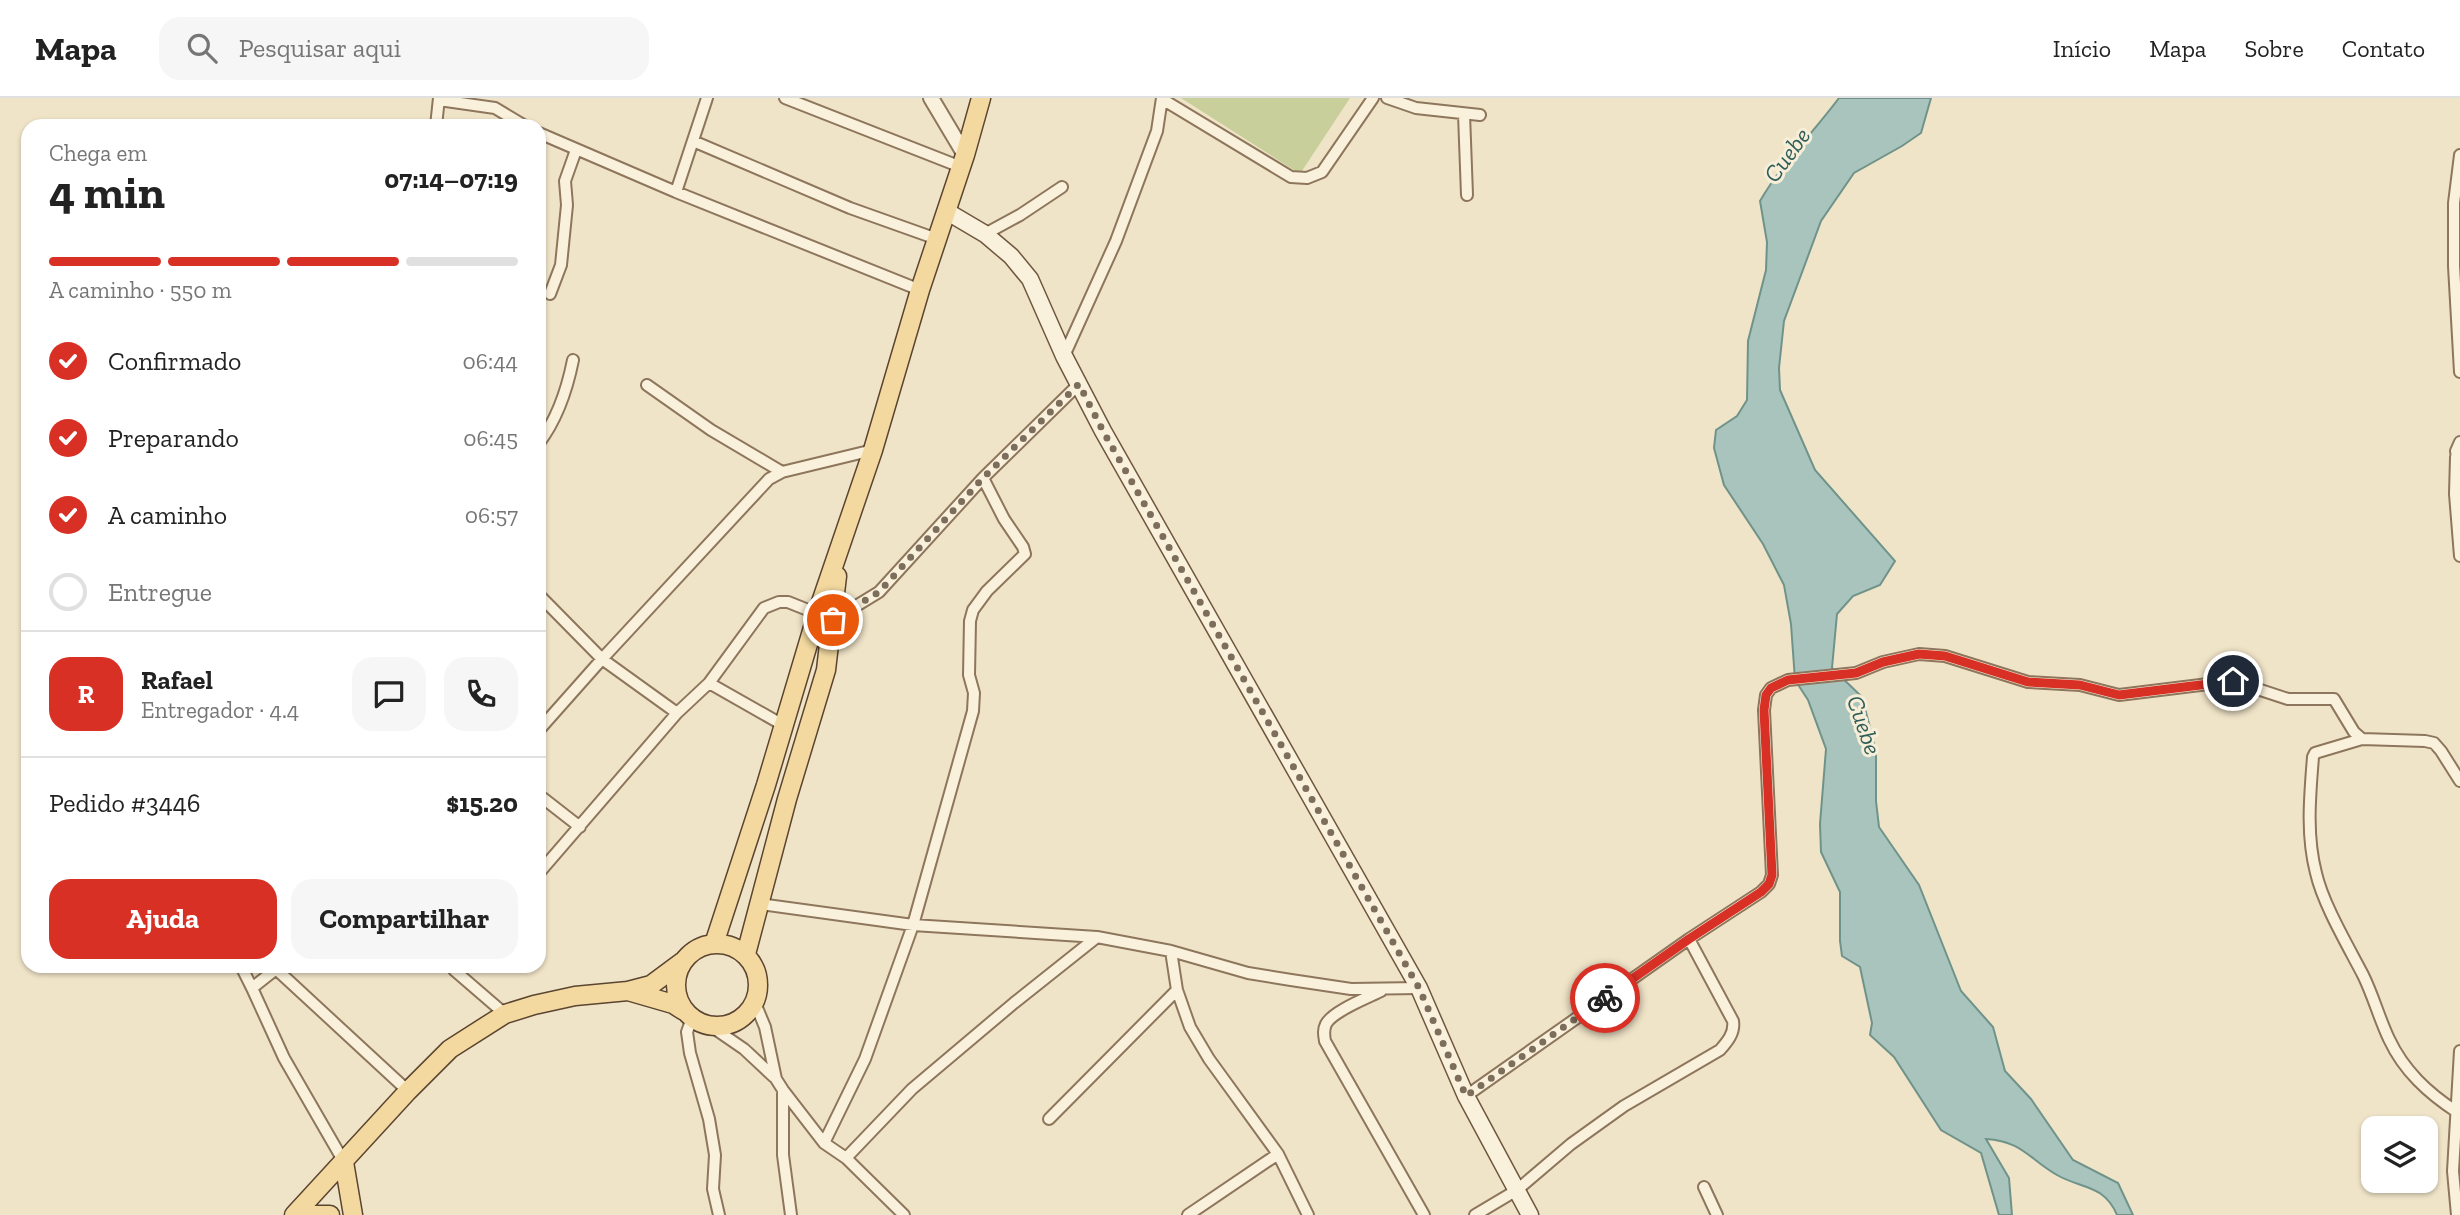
<!DOCTYPE html>
<html lang="pt">
<meta charset="utf-8">
<style>
body{margin:0;font-family:"Zilla Slab",serif;background:#f6f6f6;color:#222;height:100vh;display:flex;flex-direction:column;font-size:26px;white-space:nowrap}
*{box-sizing:border-box;margin:0}
p{font-size:23px;color:#767676}
.icon{flex:none;width:38px;height:38px;fill:none;stroke:currentColor;stroke-width:2;stroke-linecap:round;stroke-linejoin:round}
.map{position:relative;flex:1;overflow:hidden}
.details{position:absolute;left:21px;top:21px;width:525px;height:854px;display:flex;flex-direction:column;background:#fff;border-radius:21px;box-shadow:0 2px 5px #0004}
.details>*{flex:none}
.fabs{position:absolute;left:2361px;top:1018px;display:grid;gap:14px}
.fabs a{display:grid;place-items:center;width:77px;height:77px;border-radius:14px;background:#fff;box-shadow:0 2px 5px #0004;font-size:35px}
.pin{position:absolute;display:grid;place-items:center;width:60px;height:60px;color:#fff;margin:-30px;border:4px solid #fff;border-radius:50%;box-shadow:0 2px 7px #0007}
.courier{position:absolute;display:grid;place-items:center;width:70px;height:70px;margin:-35px;border:5px solid #d93025;border-radius:50%;background:#fff;color:#222;box-shadow:0 2px 9px #0007}
.summary em{font-style:normal;font-weight:800}
.summary div{display:flex;flex-direction:column-reverse}
.summary{display:flex;align-items:center;justify-content:space-between;height:119px;padding:0 28px}
h1{font-size:46px;font-weight:800;line-height:52px}
.bar{display:grid;grid-template-columns:repeat(4,1fr);gap:10px 7px;align-content:center;height:84px;padding:0 28px}
.bar i{height:9px;border-radius:5px;background:#e0e0e0}
.bar .current{background:#d93025}
.bar p{grid-column:span 4}
.line{display:flex;align-items:center;gap:18px;padding:0 28px;border-top:2px solid #e0e0e0}
.line div{flex:1}
.round{display:grid;place-items:center;flex:none;width:74px;height:74px;border-radius:21px;background:#f6f6f6}
ol{padding:0 28px;list-style:none}
li{display:flex;align-items:center;gap:21px;height:77px}
li p{margin-inline-start:auto}
li .icon{padding:7px;border-radius:50%;background:#d93025;color:#fff;stroke-width:4}
li:last-child{color:#767676}
li i{width:38px;height:38px;border:4px solid #e0e0e0;border-radius:50%}
.cta{display:flex;gap:14px;margin-top:auto;padding:14px 28px}
.cta a{flex:1;height:80px;border-radius:21px;background:#d93025;color:#fff;font-size:28px;font-weight:800;line-height:80px;text-align:center}
.cta a+a{background:#f6f6f6;color:#222}
header{display:flex;align-items:center;gap:42px;box-sizing:border-box;height:98px;padding:0 35px;background:#fff;border-bottom:2px solid #e0e0e0}
header strong{font-size:33px}
nav{display:flex;gap:38px;margin-inline-start:auto;font-size:24px}
.search{width:490px;height:63px;background:#f6f6f6;display:flex;align-items:center;gap:18px;box-sizing:border-box;padding:0 24px;border-radius:21px;color:#767676;font-size:26px}
.map>svg:first-child{display:block}
</style>
<header>
<strong>Mapa</strong>
<div class="search"><svg class="icon" aria-label="search" viewBox="0 0 24 24"><circle cx="10" cy="10" r="6"/><path d="M15 15l6 6"/></svg>Pesquisar aqui</div>
<nav><a>Início</a><a>Mapa</a><a>Sobre</a><a>Contato</a></nav>
</header>
<div class="map">
<svg width="2460" height="1117" viewBox="0 0 2460 1117">
<rect width="100%" height="100%" fill="#f0e4c8"/>
<!-- green -->
<path fill="#c9cf9b" d="M1181,0h169l-50,76z"/>
<!-- water -->
<path fill="#a9c4bc" stroke="#6f938a" stroke-width="2" d="M1839,0h92l-10,35 -19,13 -48,27 -33,48 -37,100 -5,47 1,22 35,80 80,91 -15,24 -27,11 -16,18 -5,54 30,29 14,54v50l3,26 40,58 42,106 32,36 12,44 26,28 42,61 45,23 15,32h-16c-13,-31 -36,-26 -60,-40 -28,-16 -35,-34 -71,-36l23,39 3,37h-13l-18,-62 -40,-23 -47,-73 -24,-22 2,-12 -12,-56 -18,-11 -2,-15v-49l-19,-40 -1,-28 6,-75 -18,-49 -13,-20 -4,-56 -7,-39 -21,-41 -39,-59 -10,-37 2,-18 21,-14 10,-16 1,-59 18,-71 1,-28 -7,-41c22,-38 53,-68 79,-103z"/>
<g fill="none" stroke-linecap="round" stroke-linejoin="round">
<defs>
<path id="minor" d="M785,0l176,69
M1387,0l29,10 64,7
M1162,1l129,78 16,1 15,-6 51,-74
M439,2l56,8 30,18
M1464,16l3,81
M436,28l3,-28
M539,35l137,59 244,98
M693,43l157,67 87,31
M2460,57l-6,48v63l6,106
M676,94l31,-94
M985,136l35,-19 42,-28
M550,196l11,-29 6,-60 -2,-24 11,-31
M1064,258l52,-115 41,-110 5,-33
M647,287l64,45 71,42
M539,345c19,-25 28,-53 34,-83
M2456,359l-1,37 5,62
M2458,365l-2,-12 4,-9
M539,497l63,64 75,54
M709,585l74,42
M539,632l63,-71 167,-180 13,-7 91,-22
M2362,641l-47,14 -2,4c-3,38 -7,78 3,116 7,31 32,73 47,102 10,20 16,43 26,64 15,32 39,54 68,73
M539,697l41,32
M539,775l138,-160 32,-30 55,-75 15,-6h9l45,18 46,-28 104,-114 96,-94
M760,806l153,21 184,12
M1171,853l6,39 13,37 19,32 69,95 30,61
M241,868l11,22
M278,868l-2,3 132,122
M457,868l-3,4 51,44
M276,871l-24,19 32,70 60,104
M1381,893c-14,7 -48,20 -55,33 -3,6 -2,11 -1,17l99,174
M755,905l10,24 11,52 7,11 41,53 22,15 58,57
M692,920l-5,14 3,21 19,66 6,36 -2,34 6,26
M712,929l32,22 30,28
M783,992v65l8,60
M1466,998l223,-157 72,-47 8,-8 3,-9 -8,-165 2,-15 5,-7 17,-8 68,-7 27,-11 36,-8 26,2 83,26 52,3 39,10 114,-14 55,18h46l20,33 8,7 63,2 9,2 7,8 19,30
M1049,1021l128,-129
M824,1045l41,-84 48,-134 60,-214 1,-18 -5,-18 1,-54 3,-11 14,-19 38,-37 -2,-7 -19,-28 -21,-41
M846,1060l66,-69 102,-86 83,-66 74,14 77,22 43,7 60,9 68,-1
M1704,1089l13,28
M1188,1117l90,-61
M1475,1117l42,-25 54,-46 53,-38 96,-56c7,-8 15,-17 13,-29l-44,-82
M2457,1117l-4,-44 7,-120"/>
<path id="tertiary" d="M931,0l34,57"/>
<path id="secondary" d="M946,113l39,23 26,22 19,23 34,77 39,75 316,557 47,108 64,119"/>
<path id="primary" d="M676 887a41 41 0 1 1 82 0a41 41 0 1 1-82 0Z
M714,846l52,-159 51,-171 56,-164 47,-160 45,-135 16,-57
M746,856l41,-155 39,-129 11,-94
M628,893l45,13 11,7
M344,1064l9,53
M294,1117l114,-124 42,-42 55,-35 29,-9 41,-9 53,-5 23,-6 31,-23
M304,1117h26"/>
</defs>
<!-- minor casing -->
<use href="#minor" stroke="#8d765c" stroke-width="14"/>
<!-- tertiary casing -->
<use href="#tertiary" stroke="#8d765c" stroke-width="18"/>
<!-- secondary casing -->
<use href="#secondary" stroke="#6f573f" stroke-width="19"/>
<!-- primary casing -->
<use href="#primary" stroke="#5b4430" stroke-width="21"/>
<!-- minor -->
<use href="#minor" stroke="#faf1dc" stroke-width="10"/>
<!-- tertiary -->
<use href="#tertiary" stroke="#faf1dc" stroke-width="14"/>
<!-- secondary -->
<use href="#secondary" stroke="#faf1dc" stroke-width="16"/>
<!-- primary -->
<use href="#primary" stroke="#f3d9a0" stroke-width="18"/>
</g>
<g fill="none" stroke-linecap="round" stroke-linejoin="round">
<!-- done -->
<path stroke="#7c6e5b" stroke-width="7" stroke-dasharray="0 12.6" d="M833,522l46,-28 104,-114 96,-94 24,47 316,557 47,108 139,-98"/>
<!-- route -->
<path stroke="#d93025" stroke-width="9" d="M1605,900l84,-59 72,-47 8,-8 3,-9 -8,-165 2,-15 5,-7 17,-8 68,-7 27,-11 36,-8 26,2 83,26 52,3 39,10 114,-14"/>
</g>
<g text-anchor="middle" stroke-width="6" stroke-linejoin="round" paint-order="stroke">
<!-- water labels -->
<g font-size="24" font-style="italic" fill="#2f5d5a" stroke="#f7eed8">
<text transform="translate(1787 57) rotate(-54)" y="8">Cuebe</text>
<text transform="translate(1864 627) rotate(71)" y="8">Cuebe</text>
</g>
</g>
</svg>
<div class="fabs">
<a><svg class="icon" aria-label="layers" viewBox="0 0 24 24"><path d="M12 4l9 5-9 5-9-5zM3 14l9 5 9-5"/></svg></a>
</div>
<div class="pin" style="left:833px;top:522px;background:#ea580c"><svg class="icon" aria-label="bag" viewBox="0 0 24 24"><path d="M5 8h14l-1 12H6zM9 8a3 3 0 0 1 6 0"/></svg></div>
<div class="pin" style="left:2233px;top:583px;background:#1f2937"><svg class="icon" aria-label="home" viewBox="0 0 24 24"><path d="M3 11l9-7 9 7M6 9v11h12V9"/></svg></div>
<div class="courier" style="left:1605px;top:900px"><svg class="icon" aria-label="bike" viewBox="0 0 24 24"><circle cx="6" cy="16" r="4"/><circle cx="18" cy="16" r="4"/><path d="M6 16l4-8h5l3 8M10 8l3 8H6M13 5h3"/></svg></div>
<section class="details">
<div class="summary"><div><h1>4 min</h1><p>Chega em</p></div><em>07:14–07:19</em></div>
<div class="bar"><i class="current"></i><i class="current"></i><i class="current"></i><i></i><p>A caminho · 550 m</p></div>
<ol>
<li><svg class="icon" aria-label="check" viewBox="0 0 24 24"><path d="M5 12l5 5 9-10"/></svg>Confirmado<p>06:44</p></li>
<li><svg class="icon" aria-label="check" viewBox="0 0 24 24"><path d="M5 12l5 5 9-10"/></svg>Preparando<p>06:45</p></li>
<li><svg class="icon" aria-label="check" viewBox="0 0 24 24"><path d="M5 12l5 5 9-10"/></svg>A caminho<p>06:57</p></li>
<li><i></i>Entregue</li>
</ol>
<div class="line" style="height:126px"><b class="round" style="background:#d93025;color:#fff">R</b><div><b>Rafael</b><p>Entregador · 4.4</p></div><a class="round"><svg class="icon" aria-label="chat" viewBox="0 0 24 24"><path d="M4 5h16v11H9l-5 4z"/></svg></a><a class="round"><svg class="icon" aria-label="phone" viewBox="0 0 24 24"><path d="M5 4h4l2 5-3 2q2 4 5 5l2-3 5 2v4C11 20 4 13 5 4z"/></svg></a></div>
<div class="line" style="height:91px"><div>Pedido #3446</div><b>$15.20</b></div>
<div class="cta"><a>Ajuda</a><a>Compartilhar</a></div>
</section>
</div>
